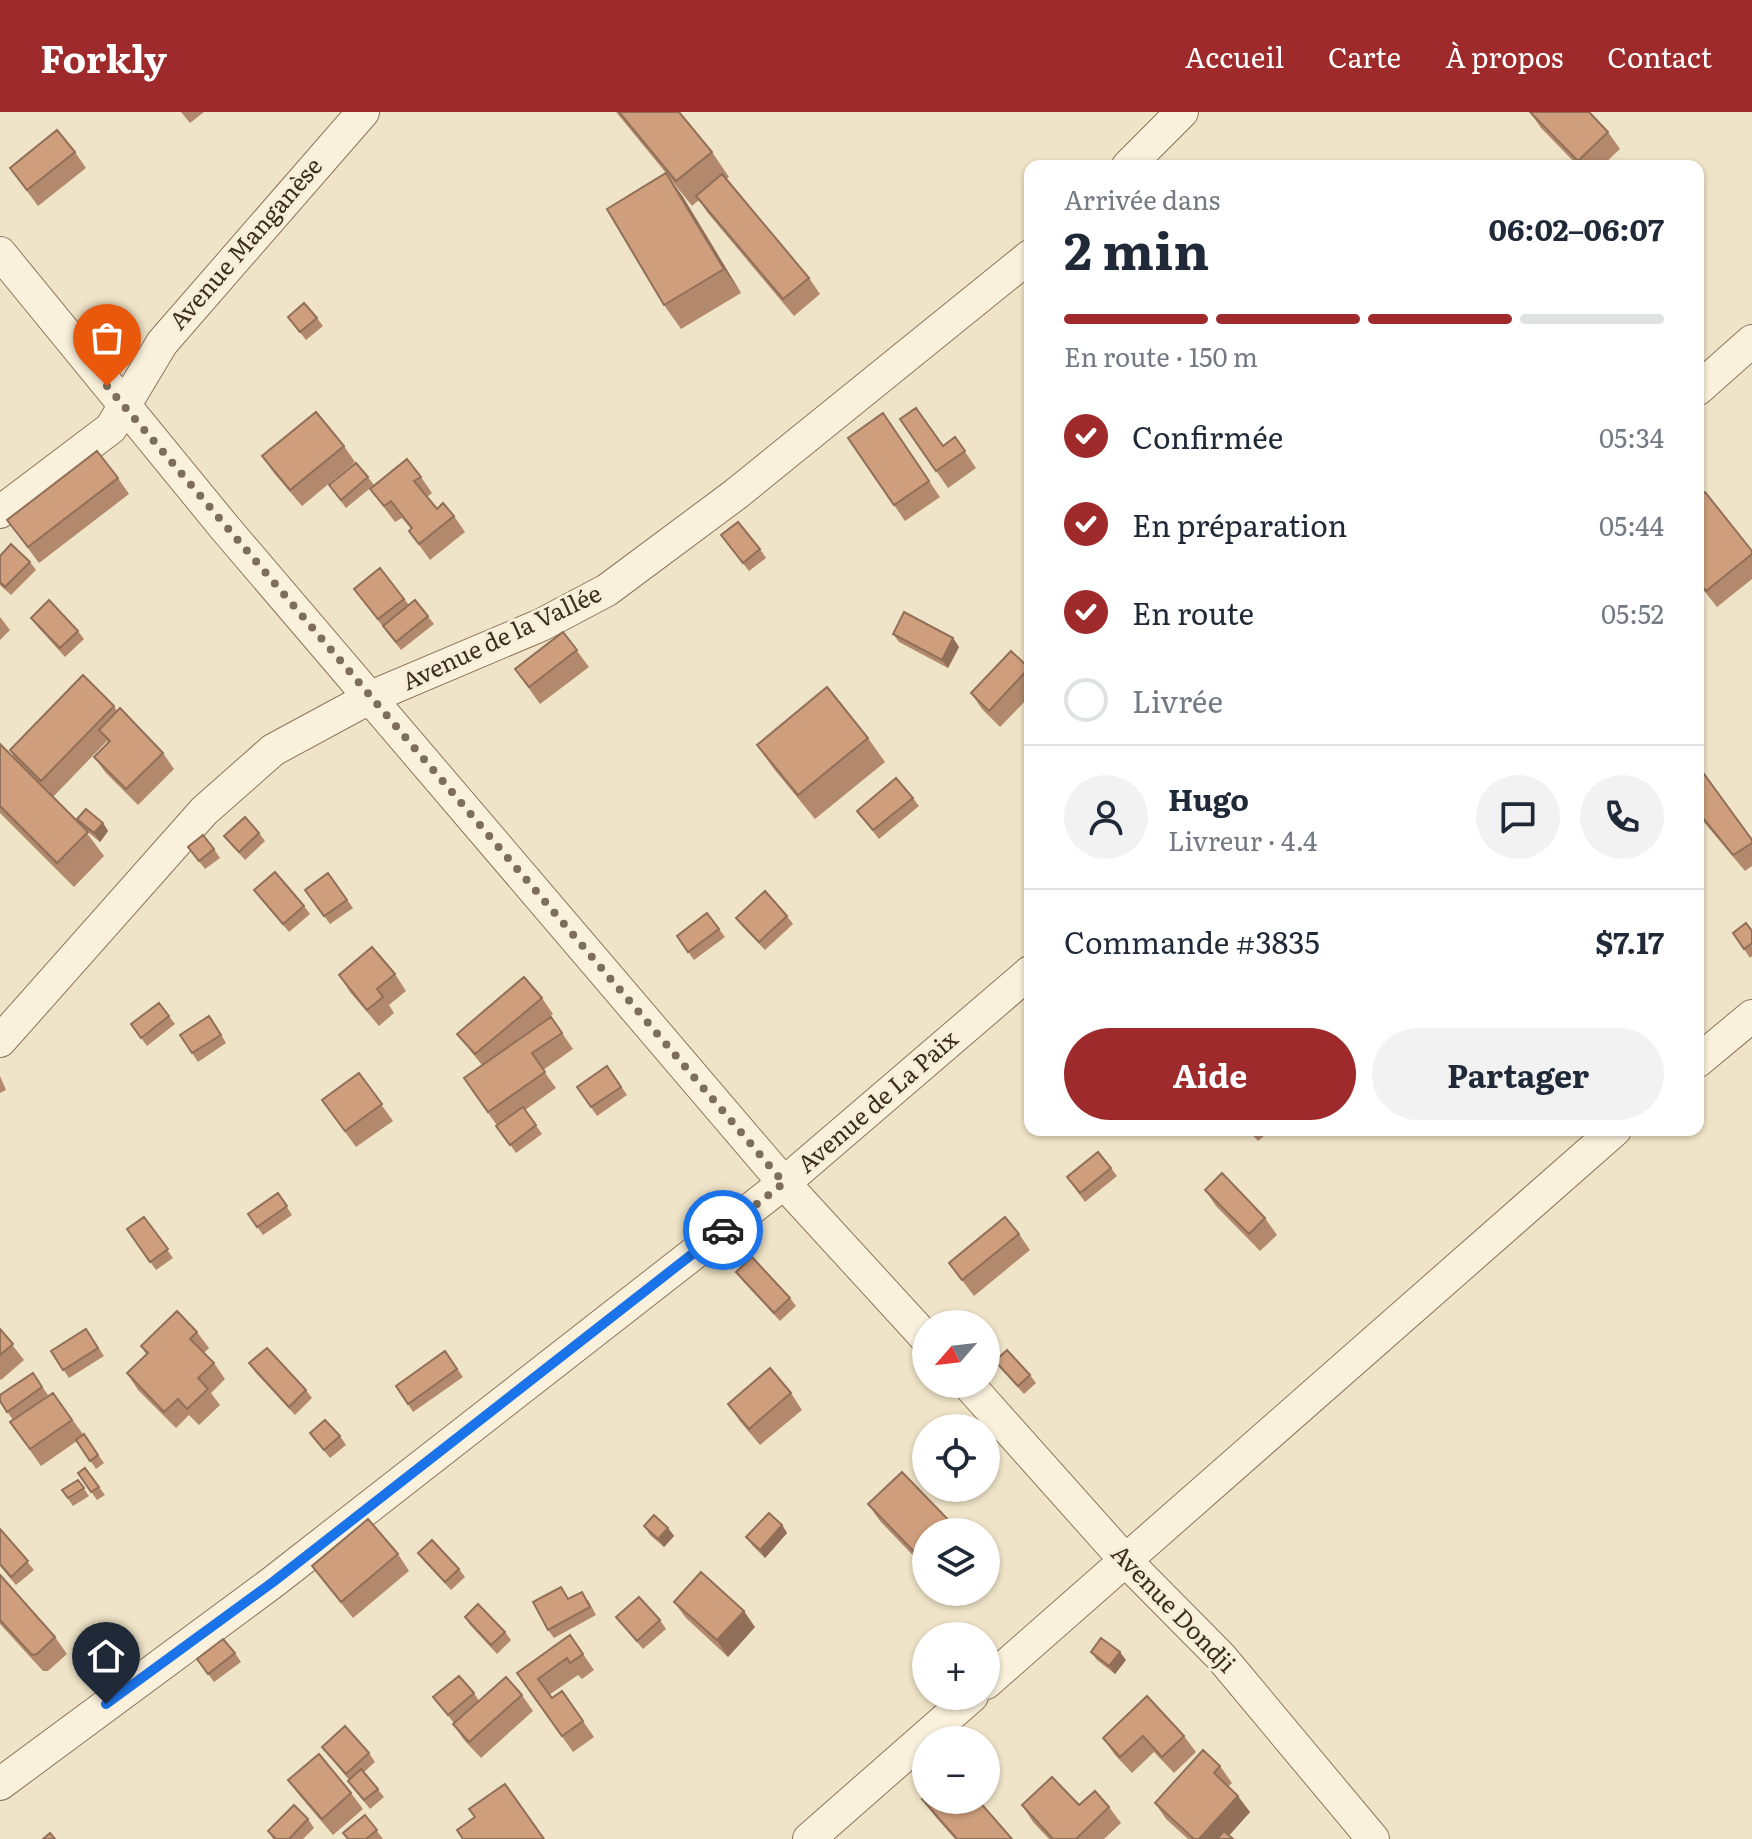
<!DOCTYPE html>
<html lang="fr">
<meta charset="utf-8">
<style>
body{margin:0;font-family:Literata,serif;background:#f2f2f3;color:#1f2937;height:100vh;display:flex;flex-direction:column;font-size:30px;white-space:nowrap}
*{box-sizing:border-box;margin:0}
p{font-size:26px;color:#747a83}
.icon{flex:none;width:44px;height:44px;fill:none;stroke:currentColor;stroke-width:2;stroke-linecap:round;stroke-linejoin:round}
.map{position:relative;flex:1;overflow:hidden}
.panel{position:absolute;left:1024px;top:48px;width:680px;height:976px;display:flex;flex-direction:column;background:#fff;border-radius:16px;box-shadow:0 2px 6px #0004}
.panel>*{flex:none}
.needle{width:52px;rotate:242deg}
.fabs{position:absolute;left:912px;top:1198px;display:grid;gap:16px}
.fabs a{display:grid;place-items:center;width:88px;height:88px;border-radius:50%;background:#fff;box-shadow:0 2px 6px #0004;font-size:40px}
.pin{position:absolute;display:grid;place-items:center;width:68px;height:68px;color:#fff;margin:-82px -34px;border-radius:50% 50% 50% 0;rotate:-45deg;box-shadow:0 0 8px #0007}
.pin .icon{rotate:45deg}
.courier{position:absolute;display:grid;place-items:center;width:80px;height:80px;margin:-40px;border:6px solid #1a73e8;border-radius:50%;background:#fff;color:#222;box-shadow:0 2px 10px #0007}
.head em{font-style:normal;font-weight:700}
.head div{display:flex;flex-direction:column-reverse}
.head{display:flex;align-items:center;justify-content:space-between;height:136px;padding:0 40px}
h1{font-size:52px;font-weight:700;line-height:60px}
.bar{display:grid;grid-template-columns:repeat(4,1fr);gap:12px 8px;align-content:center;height:96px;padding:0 40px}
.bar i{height:10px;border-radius:6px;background:#e0e1e3}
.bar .active{background:#9e2a2b}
.bar p{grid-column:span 4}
.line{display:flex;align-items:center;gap:20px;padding:0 40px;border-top:2px solid #e0e1e3}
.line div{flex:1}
.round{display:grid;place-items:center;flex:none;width:84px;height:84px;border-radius:42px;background:#f2f2f3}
ol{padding:0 40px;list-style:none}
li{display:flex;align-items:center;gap:24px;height:88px}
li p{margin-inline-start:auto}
li .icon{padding:8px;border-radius:50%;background:#9e2a2b;color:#fff;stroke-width:4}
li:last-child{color:#747a83}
li i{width:44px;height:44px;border:4px solid #e0e1e3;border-radius:50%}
.button{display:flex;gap:16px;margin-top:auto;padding:16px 40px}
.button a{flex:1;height:92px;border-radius:48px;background:#9e2a2b;color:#fff;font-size:32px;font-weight:700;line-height:92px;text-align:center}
.button a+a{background:#f2f2f3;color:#1f2937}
header{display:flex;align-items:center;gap:48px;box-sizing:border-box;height:112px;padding:0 40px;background:#9e2a2b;color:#fff}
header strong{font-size:38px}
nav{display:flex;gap:44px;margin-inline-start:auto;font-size:28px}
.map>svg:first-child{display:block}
</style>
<header>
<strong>Forkly</strong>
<nav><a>Accueil</a><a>Carte</a><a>À propos</a><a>Contact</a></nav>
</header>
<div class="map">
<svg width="1752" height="1727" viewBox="0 0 1752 1727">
<rect width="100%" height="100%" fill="#f0e4c8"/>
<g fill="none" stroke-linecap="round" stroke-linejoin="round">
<defs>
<path id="minor" d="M1128,54l54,-54
M0,141l225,275 559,655 142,155
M1698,277l54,-48
M0,400l111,-84 51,-85 201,-231
M0,929l204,-230 69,-61 98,-53 170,-72 66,-35 129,-96 294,-238
M1698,949l54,-45
M968,1272l158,177 95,96 152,182
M986,1571l629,-553
M0,1672l273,-202 511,-399 246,-211
M809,1727l163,-143"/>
</defs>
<!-- minor casing -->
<use href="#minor" stroke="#8d765c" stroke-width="34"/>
<!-- minor -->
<use href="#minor" stroke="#faf1dc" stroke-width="32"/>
</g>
<!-- wall -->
<path fill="#b2896c" d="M181,0h23l-14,11z
M616,0h63l33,40 17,25 -3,2 83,99 11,16 -26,22 -87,-104 -8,-12 -7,6 -23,-29 14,20 58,96 -60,36 -17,-24 2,-132z
M1530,0l78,20 12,17 -18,17h-24l-37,-38z
M75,40l11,16 -48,38 -28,-38z
M288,205l29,1 6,8 -17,14z
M883,301l57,84 -35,24 -57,-83z
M900,307l43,27 12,-9 21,31 -28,20z
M344,334l11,16 -53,44 -28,-33 -12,-17z
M368,365l6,8 -28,23 -17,-23z
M421,365l11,16 -5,4 10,12 17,7 11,16 -35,28 -21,-29 2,-2 -9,-11 -7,4 -25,-33z
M118,366l11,16 -90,69 -32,-43z
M1698,385l54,54v28l-35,28 -19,-24z
M727,431l33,6 6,9 -17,13z
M0,444l30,6 6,8 -25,25 -11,-10z
M380,456l29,37 6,-5 19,24 -33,26 -41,-53z
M0,505l10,13 -10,10z
M31,506l47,13 6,8 -19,18 -28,-31z
M563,520l26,35 -49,37 -25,-35z
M893,522l60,4 6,9 -11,21 -49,-26z
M1011,539l19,18v27l-30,31 -18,-18 -11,-16z
M114,594l3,5 46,42 11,16 -36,36 -32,-32 -12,-16 14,-14 -1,-2 -54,56 29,29 -5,-7 26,4 5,8 -8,11 -16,-13 20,27 -30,31 -74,-74v-69l17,18 -7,-12z
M868,626l17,24 -70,57 -41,-50 -17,-24z
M1698,656l54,72v26l-7,5 -47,-56z
M913,686l6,8 -40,33 -22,-28z
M259,721l6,8 -20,19 -21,-24z
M188,735l26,2 6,9 -15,11z
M328,761l25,35 -23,16 -25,-34z
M254,778l50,16 6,8 -21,18z
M707,801l18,24 -31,23 -17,-24z
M787,804l6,8 -28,26 -23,-24 -6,-8z
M1752,819v25l-2,2 -17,-25z
M395,862l11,17 -17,14 5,8 -15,13 -29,-34 -11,-17z
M542,886l11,16 -8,7 6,-4 22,32 -30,21 13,18 -31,22 17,24 -26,19 -52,-75 18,-13 -25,-31z
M159,891l16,21 -28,22 -16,-22z
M215,912l11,19 -28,19 -18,-27z
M607,954l20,29 -30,21 -20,-29z
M359,961l34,48 -37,26 -34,-47z
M0,964l6,14 -6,3z
M1248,1018h23l-13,11z
M1111,1056l6,8 -32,26 -18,-25z
M1205,1078l60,28 12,17 -17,16 -44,-45z
M278,1081l14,22 -29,20 -15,-21z
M144,1105l29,41 -17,12 -29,-41z
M1019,1122l11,16 -56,46 -25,-33z
M736,1160l54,26 6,8 -16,15 -38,-41z
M0,1217l24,31 -23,20 -1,-1z
M86,1217l18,27 -35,22 -18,-27z
M197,1220l12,16 -5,5 10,10 11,16 -14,14 9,12 -21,20 -10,-10 -13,13 -38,-38 -11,-17 19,-19 -5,-8z
M445,1239l18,26 -50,35 -17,-26z
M995,1249l35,14 6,8 -12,11 -23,-25z
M249,1251l57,27 6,8 -17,17 -40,-43z
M33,1261l15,22 -35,25 -13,-19z
M53,1281l51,70 -8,6 -19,-28 -36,25 -31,-44z
M791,1281l11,17 -42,35 -21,-25 -11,-16z
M310,1321l30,3 6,9 -16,13z
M85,1356l20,27 -8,5 -19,-27z
M78,1368l11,16 -16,10 -11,-16z
M868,1392l58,28v37l-46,-48z
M782,1413l5,8 -22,25 -13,-13 -6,-8z
M644,1414l24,2 6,8 -10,11 -14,-12z
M0,1417l34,41 -18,15 -16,-19z
M418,1441l41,16 6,8 -14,13 -27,-29z
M398,1442l11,17 -56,47 -29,-36 -12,-16z
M0,1463l55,62 12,17 -19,17h-5l-43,-47z
M569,1487l19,1 8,15 -42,23 -6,-8z
M674,1490l81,25 -27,30 -42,-39z
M465,1505l40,15 6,8 -14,14 -27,-29z
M616,1505l44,3 6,9 -23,20z
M570,1523l24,35 -12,9 -4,-4 -29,20 3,3 10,-7 32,46 -21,15 -56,-79z
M1091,1540l35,8 -11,14 -18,-14z
M235,1541l6,9 -27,20 -17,-23z
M474,1581l5,8 43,-6 11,16 -52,47 -17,-18 -11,-16 1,-1 -21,-26z
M1147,1584l37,40 12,16 -22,21 -20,-21 -22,21 -17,-18 -12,-17z
M322,1635l47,6 6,9 -11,10 20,25 -14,12 -16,-20 -6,-8 1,-1z
M1220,1654l12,17 -4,4 22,25 -21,23 4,4h-45l-22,-20 -11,-16z
M288,1668l63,13 12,16 -30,26 -33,-39z
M922,1687l90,40h-57l-21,-24z
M1022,1693h57l30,2 12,16 -17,16h-55l-16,-17z
M365,1703l18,24h-36z
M308,1707l6,9 -11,11h-30l-5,-8z"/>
<!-- shaded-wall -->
<path fill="#916f58" d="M666,61l17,24 58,96 -17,-24z
M953,526l6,9 -11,21 -6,-8z
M103,711l5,8 -8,11 -6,-9z
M782,1413l5,8 -22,25 -5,-8z
M668,1416l6,8 -10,11 -6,-8z
M744,1499l11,16 -27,30 -11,-17z
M1120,1540l6,8 -11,14 -6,-8z
M1238,1684l12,16 -24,27h-27z"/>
<!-- building -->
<path fill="#cf9f7d" stroke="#916f58" stroke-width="2" d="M619,0h60l33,40 -36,29z
M1530,0h59l19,20 -30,29z
M57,18l18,22 -48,38 -17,-22z
M666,61l58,96 -60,36 -57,-96z
M722,62l87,104 -26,21 -87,-103z
M304,191l13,15 -17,14 -12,-15z
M916,296l27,38 12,-9 10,14 -29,20 -36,-52z
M316,300l28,34 -54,44 -28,-34z
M883,301l46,68 -35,24 -46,-67z
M97,339l21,27 -90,69 -21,-27z
M407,347l14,18 -7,4 23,28 6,-6 11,13 -35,28 -10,-13 3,-3 -21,-27 -7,5 -14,-17z
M356,351l12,14 -27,23 -12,-15z
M1705,380l47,59v3l-46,37 -8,-10v-84z
M738,410l22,27 -17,14 -22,-28z
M11,432l19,18 -25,25 -5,-5v-26z
M380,456l24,31 -26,20 -24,-30z
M49,488l29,31 -18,17 -29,-30z
M415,488l13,16 -32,26 -13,-16z
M904,500l49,26 -11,22 -49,-26z
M563,520l14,18 -48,37 -14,-18z
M1011,539l18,17 -40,43 -18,-18z
M83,563l31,31 -73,75 -31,-31z
M827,575l41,51 -70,57 -41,-50z
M120,596l43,45 -37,36 -32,-32 16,-16 -11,-11z
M0,632l88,88 -31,31 -57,-57z
M1699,655l53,73v3l-19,12 -35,-43v-44z
M896,666l17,20 -40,32 -16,-19z
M86,697l17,14 -9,10 -17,-14z
M245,705l14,16 -20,19 -15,-16z
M203,723l11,14 -15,12 -11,-14z
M275,760l29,34 -21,18 -29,-34z
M328,761l19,27 -23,16 -19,-26z
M765,779l22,25 -28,26 -23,-24z
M707,801l12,16 -31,23 -11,-16z
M1746,811l6,8v12l-8,6 -11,-16z
M372,835l23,27 -18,15 6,8 -16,13 -28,-35z
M524,865l18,21 -67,56 -18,-20z
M159,891l10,13 -28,22 -10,-14z
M209,904l12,19 -29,18 -12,-18z
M551,905l11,16 -30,20 13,19 -57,40 -24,-34z
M607,954l14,21 -30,20 -14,-20z
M359,961l23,31 -37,27 -23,-31z
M523,995l13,18 -26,20 -14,-19z
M1098,1040l13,16 -31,25 -13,-16z
M1222,1061l43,45 -16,16 -44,-44z
M278,1081l9,13 -30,21 -9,-13z
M144,1105l24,32 -18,13 -23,-33z
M1005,1105l14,17 -57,46 -13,-17z
M752,1145l38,41 -16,15 -38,-41z
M177,1199l20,21 -7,7 24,24 -16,15 10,11 -21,20 -9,-10 -14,13 -37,-39 21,-20 -7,-7z
M0,1217l13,15 -13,11z
M86,1217l12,19 -35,22 -12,-19z
M267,1236l39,42 -17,17 -40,-44z
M1007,1238l23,25 -12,11 -23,-25z
M445,1239l12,18 -49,35 -12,-18z
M770,1256l21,25 -42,36 -21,-25z
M33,1261l9,14 -35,25 -7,-11v-6z
M53,1281l19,27 -42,29 -20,-27z
M325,1308l15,16 -16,14 -14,-17z
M84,1322l14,21 -8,6 -14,-21z
M85,1356l14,19 -8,5 -13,-19z
M902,1360l58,60h-34v32l-58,-60z
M78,1368l6,8 -16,10 -6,-8z
M769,1401l13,12 -22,25 -14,-13z
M654,1403l14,13 -10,11 -14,-13z
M368,1407l30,35 -57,48 -29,-36z
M0,1417l28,32 -17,16 -11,-13z
M432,1428l27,29 -14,13 -27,-29z
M701,1460l43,39 -27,29 -43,-38z
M0,1463l55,62 -18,17 -5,1 -32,-35z
M561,1475l7,12 14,-7 8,15 -42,23 -15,-28z
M639,1485l21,23 -23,21 -21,-24z
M478,1492l27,28 -14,13 -26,-28z
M570,1523l13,19 -13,9 -3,-5 -29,21 14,19 10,-7 21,30 -21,15 -45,-63z
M1101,1526l19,14 -11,14 -18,-14z
M223,1527l12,14 -27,21 -11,-15z
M459,1564l15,17 -26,22 -15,-18z
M506,1565l16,18 -53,47 -16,-18z
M1147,1584l37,40 -22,21 -19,-21 -23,21 -17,-19z
M345,1614l24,27 -23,21 -24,-27z
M1203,1638l17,16 -6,7 24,23 -39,43h-5l-39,-36z
M319,1642l32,39 -29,26 -34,-39z
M361,1657l17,20 -14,11 -16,-19z
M1052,1665l27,28 16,-14 14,16 -33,32h-23l-31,-34z
M505,1672l39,55h-81l-6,-9 18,-13 -6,-8z
M926,1684v4h52l34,39h-55l-35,-40z
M294,1693l14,14 -19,20h-13l-8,-8z
M365,1703l12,15 -11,9h-18l-5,-6z
M1224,1719l9,8h-16z
M50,1721l5,6h-12z"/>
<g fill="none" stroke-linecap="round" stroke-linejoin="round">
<!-- done -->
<path stroke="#7c6e5b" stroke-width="8" stroke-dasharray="0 14.4" d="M107,274l677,797 -61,47"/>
<!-- route -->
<path stroke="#1a73e8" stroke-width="10" d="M106,1592l167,-122 450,-352"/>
</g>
<g text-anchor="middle" stroke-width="6" stroke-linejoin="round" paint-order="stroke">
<!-- street labels -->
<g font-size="24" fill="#3d2e20" stroke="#f7eed8">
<text transform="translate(246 132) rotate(-49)" y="8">Avenue Manganèse</text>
<text transform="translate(502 526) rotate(-25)" y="8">Avenue de la Vallée</text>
<text transform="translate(878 990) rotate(-41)" y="8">Avenue de La Paix</text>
<text transform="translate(1173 1497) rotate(46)" y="8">Avenue Dondji</text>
</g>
</g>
</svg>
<div class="fabs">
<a><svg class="needle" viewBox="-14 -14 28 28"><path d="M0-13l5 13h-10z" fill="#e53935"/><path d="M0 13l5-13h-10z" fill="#747a83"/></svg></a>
<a><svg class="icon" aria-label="locate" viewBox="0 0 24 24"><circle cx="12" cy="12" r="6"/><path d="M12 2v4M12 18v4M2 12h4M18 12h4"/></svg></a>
<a><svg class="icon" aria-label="layers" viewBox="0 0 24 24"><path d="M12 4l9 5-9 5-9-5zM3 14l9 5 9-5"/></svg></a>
<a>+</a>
<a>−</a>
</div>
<div class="pin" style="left:107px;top:274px;background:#ea580c"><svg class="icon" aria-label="bag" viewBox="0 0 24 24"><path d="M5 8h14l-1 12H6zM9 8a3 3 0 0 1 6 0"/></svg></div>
<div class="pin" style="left:106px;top:1592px;background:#1f2937"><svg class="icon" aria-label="home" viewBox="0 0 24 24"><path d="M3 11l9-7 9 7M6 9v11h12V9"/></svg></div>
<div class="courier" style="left:723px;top:1118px"><svg class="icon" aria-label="car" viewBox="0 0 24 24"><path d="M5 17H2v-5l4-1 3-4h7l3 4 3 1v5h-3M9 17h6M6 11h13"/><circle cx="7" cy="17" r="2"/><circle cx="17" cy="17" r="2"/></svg></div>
<section class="panel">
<div class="head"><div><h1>2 min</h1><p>Arrivée dans</p></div><em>06:02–06:07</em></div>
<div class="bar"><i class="active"></i><i class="active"></i><i class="active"></i><i></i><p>En route · 150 m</p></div>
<ol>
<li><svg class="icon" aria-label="check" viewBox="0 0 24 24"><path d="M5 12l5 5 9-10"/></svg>Confirmée<p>05:34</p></li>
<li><svg class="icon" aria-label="check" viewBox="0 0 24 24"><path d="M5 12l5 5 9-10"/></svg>En préparation<p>05:44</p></li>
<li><svg class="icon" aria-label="check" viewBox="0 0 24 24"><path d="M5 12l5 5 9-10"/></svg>En route<p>05:52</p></li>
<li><i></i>Livrée</li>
</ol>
<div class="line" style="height:144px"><a class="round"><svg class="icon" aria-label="person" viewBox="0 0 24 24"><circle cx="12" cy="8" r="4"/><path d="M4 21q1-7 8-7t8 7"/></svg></a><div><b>Hugo</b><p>Livreur · 4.4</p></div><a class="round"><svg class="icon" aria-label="chat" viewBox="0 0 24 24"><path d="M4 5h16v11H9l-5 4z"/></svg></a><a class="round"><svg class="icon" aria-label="phone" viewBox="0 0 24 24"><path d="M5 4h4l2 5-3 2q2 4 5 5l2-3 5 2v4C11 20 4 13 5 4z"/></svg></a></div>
<div class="line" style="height:104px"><div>Commande #3835</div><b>$7.17</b></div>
<div class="button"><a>Aide</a><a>Partager</a></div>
</section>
</div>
